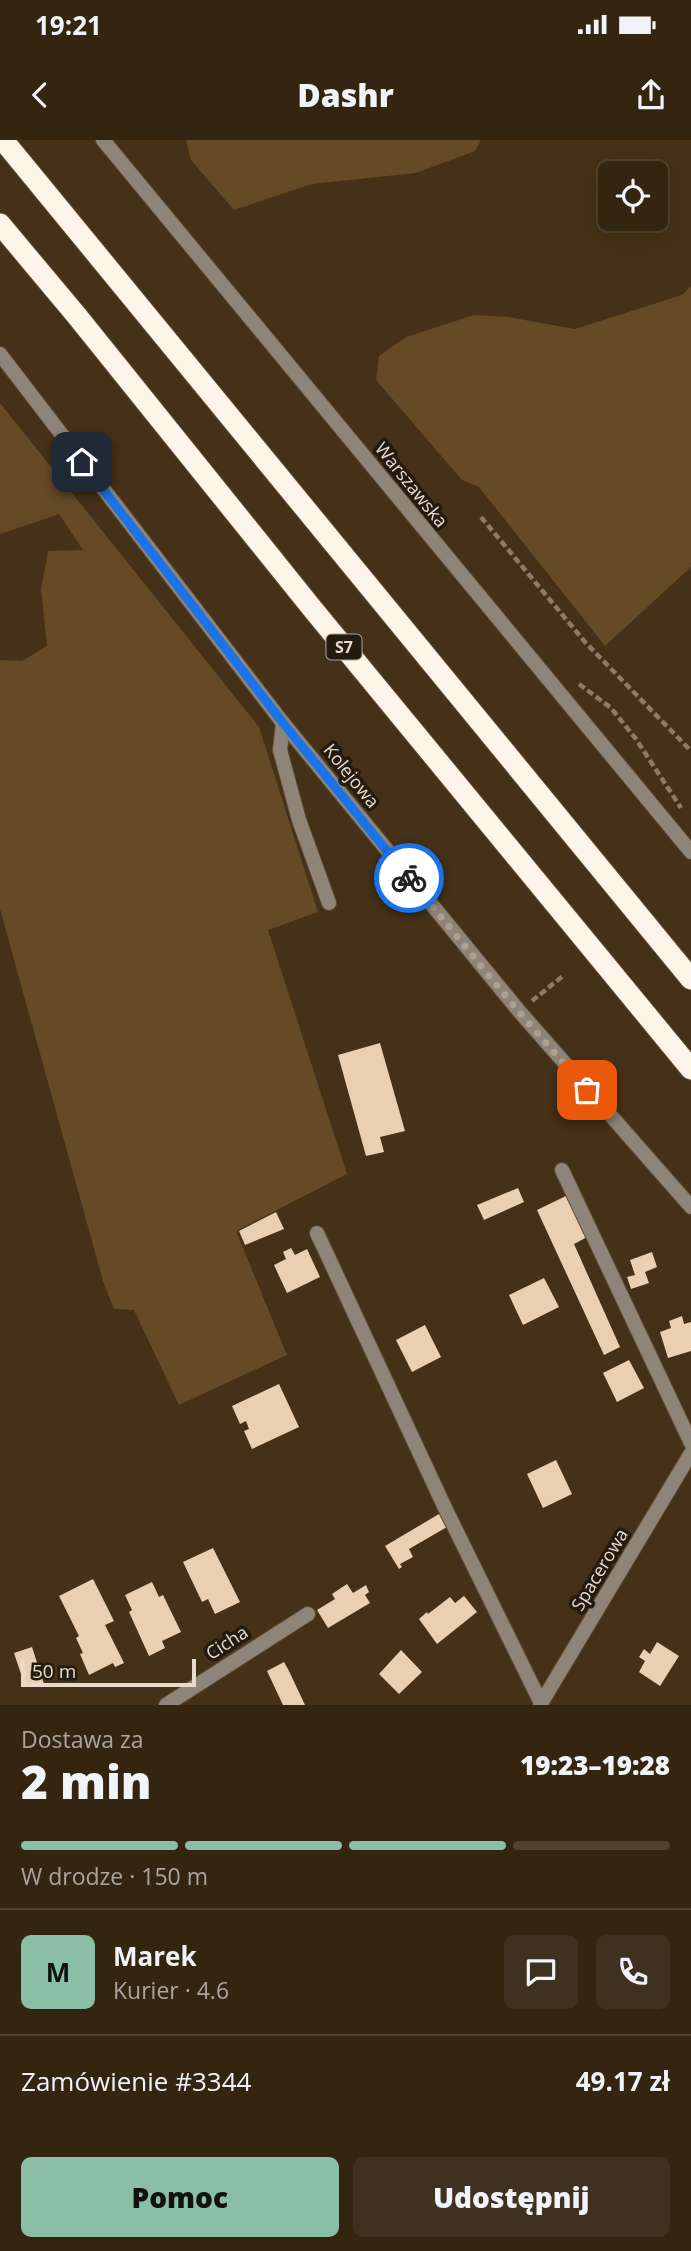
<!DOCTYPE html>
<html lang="pl">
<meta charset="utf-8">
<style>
body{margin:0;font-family:"Open Sans",sans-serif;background:#3f311f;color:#f1f3f6;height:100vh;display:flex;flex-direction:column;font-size:26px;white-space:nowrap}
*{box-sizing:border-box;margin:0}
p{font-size:23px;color:#a9a59f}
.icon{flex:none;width:38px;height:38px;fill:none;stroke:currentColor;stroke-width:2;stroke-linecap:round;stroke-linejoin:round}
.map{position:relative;height:1565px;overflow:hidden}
.panel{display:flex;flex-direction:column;background:#342511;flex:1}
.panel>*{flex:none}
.tools{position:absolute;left:598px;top:21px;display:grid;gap:14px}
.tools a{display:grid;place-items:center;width:70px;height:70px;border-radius:10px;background:#342511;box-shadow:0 7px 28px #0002,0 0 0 2px #4e4231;font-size:35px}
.scale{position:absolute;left:21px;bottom:18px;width:175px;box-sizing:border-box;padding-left:7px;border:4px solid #e8dbcc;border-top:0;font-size:19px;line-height:24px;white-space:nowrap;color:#e8dbcc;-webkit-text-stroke:5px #241b10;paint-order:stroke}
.pin{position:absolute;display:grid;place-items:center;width:60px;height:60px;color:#fff;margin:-30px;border-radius:14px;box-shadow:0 4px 10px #0006}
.courier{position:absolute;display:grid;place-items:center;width:70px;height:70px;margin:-35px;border:5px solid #1a73e8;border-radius:50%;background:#fff;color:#222;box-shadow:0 2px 9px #0007}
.headline em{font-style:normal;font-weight:800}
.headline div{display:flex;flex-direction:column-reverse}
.headline{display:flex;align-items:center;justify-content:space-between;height:119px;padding:0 21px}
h1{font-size:46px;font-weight:800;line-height:52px}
.bar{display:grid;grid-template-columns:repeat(4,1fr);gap:10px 7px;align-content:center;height:84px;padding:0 21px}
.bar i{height:9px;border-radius:5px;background:#4e4231}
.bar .current{background:#8abfa5}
.bar p{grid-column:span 4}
.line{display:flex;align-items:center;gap:18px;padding:0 21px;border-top:2px solid #4e4231}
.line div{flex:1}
.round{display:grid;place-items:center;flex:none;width:74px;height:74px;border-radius:10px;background:#3f311f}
.action{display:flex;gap:14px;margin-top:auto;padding:14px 21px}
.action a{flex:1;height:80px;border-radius:10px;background:#8abfa5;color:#111;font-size:28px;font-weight:800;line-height:80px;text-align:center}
.action a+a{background:#3f311f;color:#f1f3f6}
.status{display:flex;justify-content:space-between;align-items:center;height:49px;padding:0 35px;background:#342511;direction:ltr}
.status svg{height:19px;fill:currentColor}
header{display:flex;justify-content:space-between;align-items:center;height:91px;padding:0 21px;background:#342511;font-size:32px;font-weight:800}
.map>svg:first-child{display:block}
</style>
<div class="status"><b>19:21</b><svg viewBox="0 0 49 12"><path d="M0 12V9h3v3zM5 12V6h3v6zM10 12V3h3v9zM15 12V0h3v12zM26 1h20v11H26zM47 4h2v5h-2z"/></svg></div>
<header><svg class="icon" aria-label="back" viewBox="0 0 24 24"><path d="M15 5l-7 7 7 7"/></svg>Dashr<svg class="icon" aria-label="share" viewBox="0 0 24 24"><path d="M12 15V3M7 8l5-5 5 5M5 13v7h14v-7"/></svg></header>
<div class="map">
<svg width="691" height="1565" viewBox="0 0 691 1565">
<rect width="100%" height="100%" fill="#453117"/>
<!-- green -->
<path fill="#654a25" d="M186,0h295l-6,11 -59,22 -104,11 -78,26 -43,-50z
M691,146v281l-86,79 -126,-159 -17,-7 -86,-100 3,-24 27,-19 68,-22 34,2 67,12 107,-34z
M0,263l259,324 59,185 -50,18 79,244 -111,57 51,124 -108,50 -45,-95 -20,-1 -11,-28 -103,-372v-249l22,1 25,-15 -6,-57 7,-38 35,-1 -24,-36 -59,20z"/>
<!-- building -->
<path fill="#e9d0b2" d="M380,903l25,88 -25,6 4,15 -18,4 -28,-101z
M518,1048l6,14 -40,18 -7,-15z
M570,1054l19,42 -15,8 46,103 -16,8 -67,-145z
M276,1072l8,17 -39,16 -6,-14z
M291,1108l4,7 12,-6 13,28 -33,16 -13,-28 12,-6 -3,-7z
M652,1112l5,15 -12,5 4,11 -18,6 -4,-12 8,-2 -5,-15z
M544,1138l15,29 -36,18 -14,-30z
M682,1176l2,8 7,-2v29l-23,7 -8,-26 11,-4 -2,-7z
M425,1185l16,32 -29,15 -16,-32z
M629,1220l15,28 -27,14 -14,-29z
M279,1244l20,43 -47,22 -8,-18 5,-2 -3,-8 -6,3 -8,-18z
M556,1320l16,34 -29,14 -16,-34z
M439,1374l8,13 -38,22 4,8 -13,7 2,3 -3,2 -14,-23z
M213,1408l27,54 -25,12 -7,-15 -6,3 -19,-40z
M93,1439l21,42 -9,4 19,38 -9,4 -2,-4 -24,12 -9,-21 3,-1 -7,-15 3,-2 -20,-40z
M152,1442l7,15 4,-2 18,37 -19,9 3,7 -16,8 -20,-44 3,-2 -7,-15z
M347,1444l6,9 13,-8 3,7 -4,3 5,8 -42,25 -11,-18 18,-11 -3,-5z
M464,1456l13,16 -40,32 -18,-25 8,-7 1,2 22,-17 5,6z
M657,1502l22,14 -19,30 -21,-14 6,-11 -6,-4 5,-8 6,5z
M32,1507l12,37 -11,3 -2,-3 -6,2 -11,-33z
M401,1510l21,22 -23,22 -20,-20z
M284,1522l5,9 16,34h-22l-16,-34z"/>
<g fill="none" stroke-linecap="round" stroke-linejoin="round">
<defs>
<path id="service" d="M283,583l-3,27 19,70 30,83
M562,1030l129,273"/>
<path id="minor" d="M0,214l283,369 236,288 172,196
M317,1093l129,277 95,193
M166,1565l142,-91
M540,1565l151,-252"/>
<path id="tertiary" d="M103,0l588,712"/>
<path id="motorway" d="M3,0l688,839
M0,84l77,92 234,291 380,462"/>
</defs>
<!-- service casing -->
<use href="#service" stroke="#5f4c34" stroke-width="16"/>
<!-- minor casing -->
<use href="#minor" stroke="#5f4c34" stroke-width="16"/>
<!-- tertiary casing -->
<use href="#tertiary" stroke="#5f4c34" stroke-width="16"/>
<!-- motorway casing -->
<use href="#motorway" stroke="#5f4c34" stroke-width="23"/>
<!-- path -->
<path stroke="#8c7c66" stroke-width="4.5" stroke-dasharray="7 3.5" stroke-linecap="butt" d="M481,377l104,125 106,109
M579,544l32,24 25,31 45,69
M532,861l32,-26"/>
<!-- service -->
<use href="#service" stroke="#8e8478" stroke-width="14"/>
<!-- minor -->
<use href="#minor" stroke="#8e8478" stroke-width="14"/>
<!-- tertiary -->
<use href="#tertiary" stroke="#8e8478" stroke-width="14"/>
<!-- motorway -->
<use href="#motorway" stroke="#fef4e8" stroke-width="21"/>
</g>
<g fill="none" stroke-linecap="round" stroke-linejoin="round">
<!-- done -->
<path stroke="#afa08d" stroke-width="7" stroke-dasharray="0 12.6" d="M409,738l110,134 68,78"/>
<!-- route -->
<path stroke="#1a73e8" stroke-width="9" d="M82,322l201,261 126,155"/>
</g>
<g text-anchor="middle" stroke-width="7" stroke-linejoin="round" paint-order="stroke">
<!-- shield labels -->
<rect fill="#241b10" stroke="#ada194" stroke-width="2" x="326.5" y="494.5" width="35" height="25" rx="5"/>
<g font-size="16" font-weight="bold" fill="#e8dbcc">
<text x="344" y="513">S7</text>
</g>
<!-- street labels -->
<g font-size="18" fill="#e8dbcc" stroke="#241b10">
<text transform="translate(411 345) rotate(51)" y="6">Warszawska</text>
<text transform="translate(351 636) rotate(51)" y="6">Kolejowa</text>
<text transform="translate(600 1430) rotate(-59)" y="6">Spacerowa</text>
<text transform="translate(227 1503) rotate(-33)" y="6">Cicha</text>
</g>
</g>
</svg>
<div class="tools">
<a><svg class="icon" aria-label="locate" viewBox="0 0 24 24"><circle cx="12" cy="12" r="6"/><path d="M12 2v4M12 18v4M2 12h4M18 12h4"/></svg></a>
</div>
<div class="scale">50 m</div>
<div class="pin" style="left:587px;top:950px;background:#ea580c"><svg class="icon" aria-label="bag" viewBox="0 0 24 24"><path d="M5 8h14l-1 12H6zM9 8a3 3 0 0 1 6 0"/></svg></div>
<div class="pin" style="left:82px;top:322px;background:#1f2937"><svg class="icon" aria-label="home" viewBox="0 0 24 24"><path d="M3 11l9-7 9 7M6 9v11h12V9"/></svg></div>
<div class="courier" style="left:409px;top:738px"><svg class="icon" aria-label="bike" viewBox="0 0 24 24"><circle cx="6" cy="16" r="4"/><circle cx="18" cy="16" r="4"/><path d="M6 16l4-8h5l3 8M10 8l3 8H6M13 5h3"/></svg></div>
</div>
<section class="panel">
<div class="headline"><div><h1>2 min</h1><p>Dostawa za</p></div><em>19:23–19:28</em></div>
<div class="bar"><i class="current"></i><i class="current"></i><i class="current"></i><i></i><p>W drodze · 150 m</p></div>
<div class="line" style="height:126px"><b class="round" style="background:#8abfa5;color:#111">M</b><div><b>Marek</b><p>Kurier · 4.6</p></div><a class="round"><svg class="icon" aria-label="chat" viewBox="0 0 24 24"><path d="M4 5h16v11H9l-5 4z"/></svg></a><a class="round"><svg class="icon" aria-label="phone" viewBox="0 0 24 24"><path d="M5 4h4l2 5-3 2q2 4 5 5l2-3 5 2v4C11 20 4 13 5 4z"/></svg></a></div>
<div class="line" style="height:91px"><div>Zamówienie #3344</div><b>49.17 zł</b></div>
<div class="action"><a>Pomoc</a><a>Udostępnij</a></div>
</section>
